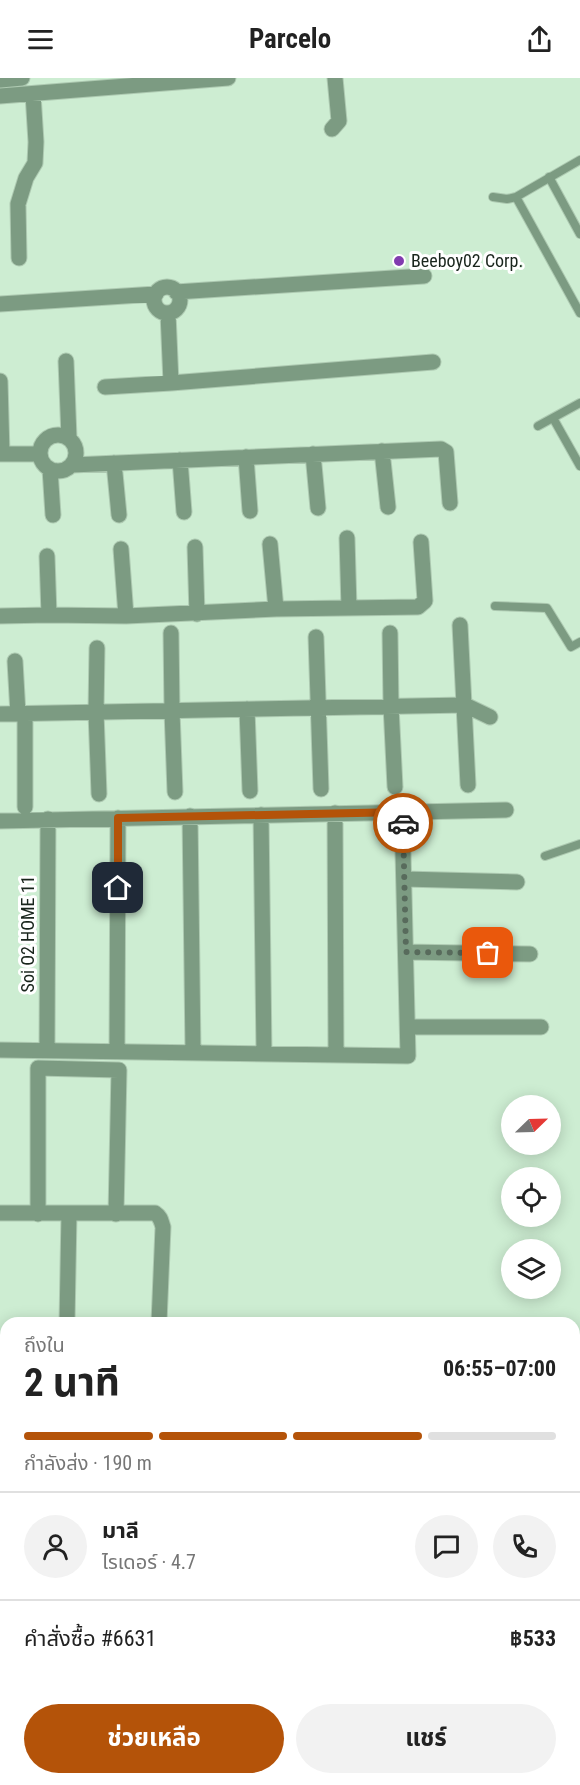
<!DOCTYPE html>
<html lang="th">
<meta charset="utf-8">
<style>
body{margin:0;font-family:"Roboto Condensed","Noto Sans Thai",sans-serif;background:#f2f2f2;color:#222;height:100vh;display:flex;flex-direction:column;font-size:22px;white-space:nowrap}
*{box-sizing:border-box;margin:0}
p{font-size:20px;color:#767676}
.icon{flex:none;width:33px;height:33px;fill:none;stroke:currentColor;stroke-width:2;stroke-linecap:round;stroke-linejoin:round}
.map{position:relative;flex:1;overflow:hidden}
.drawer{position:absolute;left:0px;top:1239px;width:580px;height:468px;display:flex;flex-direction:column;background:#fff;border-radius:18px 18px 0 0;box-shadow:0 3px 15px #0003}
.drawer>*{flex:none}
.needle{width:39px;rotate:67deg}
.tools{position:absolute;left:501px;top:1017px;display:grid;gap:12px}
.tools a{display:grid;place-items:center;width:60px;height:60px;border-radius:50%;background:#fff;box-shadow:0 3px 15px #0003;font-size:30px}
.pin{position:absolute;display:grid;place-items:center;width:51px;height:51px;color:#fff;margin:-26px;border-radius:12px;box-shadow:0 3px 9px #0006}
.courier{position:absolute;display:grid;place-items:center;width:60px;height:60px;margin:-30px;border:4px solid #b45309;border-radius:50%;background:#fff;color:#222;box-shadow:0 2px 8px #0007}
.summary em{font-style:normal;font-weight:700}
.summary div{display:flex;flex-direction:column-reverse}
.summary{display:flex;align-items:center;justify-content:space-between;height:102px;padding:0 24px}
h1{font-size:39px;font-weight:700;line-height:45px}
.bar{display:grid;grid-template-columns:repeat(4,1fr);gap:9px 6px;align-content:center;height:72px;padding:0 24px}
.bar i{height:8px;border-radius:4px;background:#e0e0e0}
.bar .active{background:#b45309}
.bar p{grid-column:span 4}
.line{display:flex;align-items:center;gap:15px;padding:0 24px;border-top:2px solid #e0e0e0}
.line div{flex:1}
.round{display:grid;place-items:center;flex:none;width:63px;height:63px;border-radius:32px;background:#f2f2f2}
.primary-button{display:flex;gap:12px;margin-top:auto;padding:12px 24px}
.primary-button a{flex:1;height:69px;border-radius:36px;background:#b45309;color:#fff;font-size:24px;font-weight:700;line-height:69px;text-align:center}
.primary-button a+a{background:#f2f2f2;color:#222}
header{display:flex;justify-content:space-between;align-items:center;height:78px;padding:0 24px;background:#fff;font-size:27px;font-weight:700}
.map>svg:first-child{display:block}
</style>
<header><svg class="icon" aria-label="menu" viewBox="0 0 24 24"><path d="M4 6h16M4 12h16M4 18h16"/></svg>Parcelo<svg class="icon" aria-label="share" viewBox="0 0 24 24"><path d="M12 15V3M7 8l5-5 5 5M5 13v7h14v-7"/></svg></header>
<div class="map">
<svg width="580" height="1707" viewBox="0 0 580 1707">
<rect width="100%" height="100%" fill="#cdedd2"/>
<!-- water -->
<path fill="#c69ee7" d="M575,1324l5,1v382h-381l-6,-6h381z"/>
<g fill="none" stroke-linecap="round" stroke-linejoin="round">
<defs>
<path id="lane" d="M549,99l31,57
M493,119l14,2 9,-2 64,-37
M516,119l64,116
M553,340l27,48
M538,348l42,-23
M495,528l52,2 24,39 9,-5
M545,778l35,-12"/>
<path id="street" d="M0,2l22,-2
M0,18l228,-18
M332,51l7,-8 -4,-43
M19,180l-1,-54 8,-26 9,-15 1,-21 -3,-48
M154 222a13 13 0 1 1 26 0a13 13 0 1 1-26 0Z
M176,214l248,-16
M0,226l156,-10
M168,235l3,70 262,-21
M66,283l3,77
M0,303l2,73
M105,309l66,-4
M40 375a18 18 0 1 1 36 0a18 18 0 1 1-36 0Z
M382,373l6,56
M0,376h40
M313,376l5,54
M246,379l4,54
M180,382l4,52
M114,385l5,52
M72,387l369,-16 5,3 4,51
M50,391l3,46
M347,460l2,70
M270,466l6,65
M195,469l2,67
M121,471l5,67
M47,478l2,59
M0,538l49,-1 77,1 150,-7 142,-2 7,-6 -4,-59
M460,547l8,160
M171,555l1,78 3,81
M390,555l1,73 4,81
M316,559l5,152
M97,570l-1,64 3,82
M15,583l3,53
M247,631l3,82
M0,636l465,-9 25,12
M25,729v-93
M335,735l1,241
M261,737l3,238
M190,738l3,236
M0,743l506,-11
M404,801l113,3
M406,874l124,2
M408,949h133
M0,972l408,6 -6,-244
M47,972l1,-231
M117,973l1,-233
M0,1135h155c6,4 6,8 8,14l-4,96
M38,1136v-146l81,2 -3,144
M67,1245l2,-109
M0,1517l6,1
M0,1617l6,1
M169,1707l1,-6"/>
</defs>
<!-- lane casing -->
<use href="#lane" stroke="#adc9b1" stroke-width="10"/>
<!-- street casing -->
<use href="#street" stroke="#adc9b1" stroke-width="17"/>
<!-- lane -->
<use href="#lane" stroke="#7c9b82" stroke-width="8"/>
<!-- street -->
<use href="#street" stroke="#7c9b82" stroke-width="15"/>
</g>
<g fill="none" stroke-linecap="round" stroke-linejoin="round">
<!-- done -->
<path stroke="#586b5c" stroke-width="6" stroke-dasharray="0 10.8" d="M403,745l3,129 82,1"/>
<!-- route -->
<path stroke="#b45309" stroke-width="8" d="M118,810v-70l284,-6 1,11"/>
</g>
<!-- markers -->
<circle fill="#813caf" stroke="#fff" stroke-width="2" cx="399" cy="183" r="6"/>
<g text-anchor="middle" stroke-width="6" stroke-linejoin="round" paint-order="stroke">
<!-- poi labels -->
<g font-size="18" fill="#19251c" stroke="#fff" text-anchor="start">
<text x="411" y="189">Beeboy02 Corp.</text>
</g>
<!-- street labels -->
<g font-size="18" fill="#19251c" stroke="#fff">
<text transform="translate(28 856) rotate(-90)" y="6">Soi O2 HOME 11</text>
</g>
</g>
</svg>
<div class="tools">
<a><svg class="needle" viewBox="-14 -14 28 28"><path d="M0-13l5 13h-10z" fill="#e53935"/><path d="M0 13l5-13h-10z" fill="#767676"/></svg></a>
<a><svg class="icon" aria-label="locate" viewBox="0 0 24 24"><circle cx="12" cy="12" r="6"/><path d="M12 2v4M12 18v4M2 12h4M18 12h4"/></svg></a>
<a><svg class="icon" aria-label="layers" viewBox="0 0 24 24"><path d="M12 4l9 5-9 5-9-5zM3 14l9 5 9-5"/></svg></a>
</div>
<div class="pin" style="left:488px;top:875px;background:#ea580c"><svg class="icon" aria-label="bag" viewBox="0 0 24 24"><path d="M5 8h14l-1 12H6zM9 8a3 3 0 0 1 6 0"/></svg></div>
<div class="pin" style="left:118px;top:810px;background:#1f2937"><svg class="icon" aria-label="home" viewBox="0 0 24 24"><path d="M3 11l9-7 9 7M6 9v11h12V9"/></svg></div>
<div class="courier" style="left:403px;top:745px"><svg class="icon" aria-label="car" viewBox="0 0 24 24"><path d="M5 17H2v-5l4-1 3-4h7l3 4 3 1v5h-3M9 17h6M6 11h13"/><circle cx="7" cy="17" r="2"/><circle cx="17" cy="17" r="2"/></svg></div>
<section class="drawer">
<div class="summary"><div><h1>2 นาที</h1><p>ถึงใน</p></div><em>06:55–07:00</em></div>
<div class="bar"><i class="active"></i><i class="active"></i><i class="active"></i><i></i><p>กำลังส่ง · 190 m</p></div>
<div class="line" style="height:108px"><a class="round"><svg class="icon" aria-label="person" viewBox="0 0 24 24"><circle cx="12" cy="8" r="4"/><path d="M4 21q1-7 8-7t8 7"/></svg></a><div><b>มาลี</b><p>ไรเดอร์ · 4.7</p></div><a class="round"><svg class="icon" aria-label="chat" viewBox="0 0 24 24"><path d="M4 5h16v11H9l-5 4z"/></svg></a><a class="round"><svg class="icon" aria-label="phone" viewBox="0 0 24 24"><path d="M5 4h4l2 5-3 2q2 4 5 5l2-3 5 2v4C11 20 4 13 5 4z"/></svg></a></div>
<div class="line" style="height:78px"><div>คำสั่งซื้อ #6631</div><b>฿533</b></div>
<div class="primary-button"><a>ช่วยเหลือ</a><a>แชร์</a></div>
</section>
</div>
